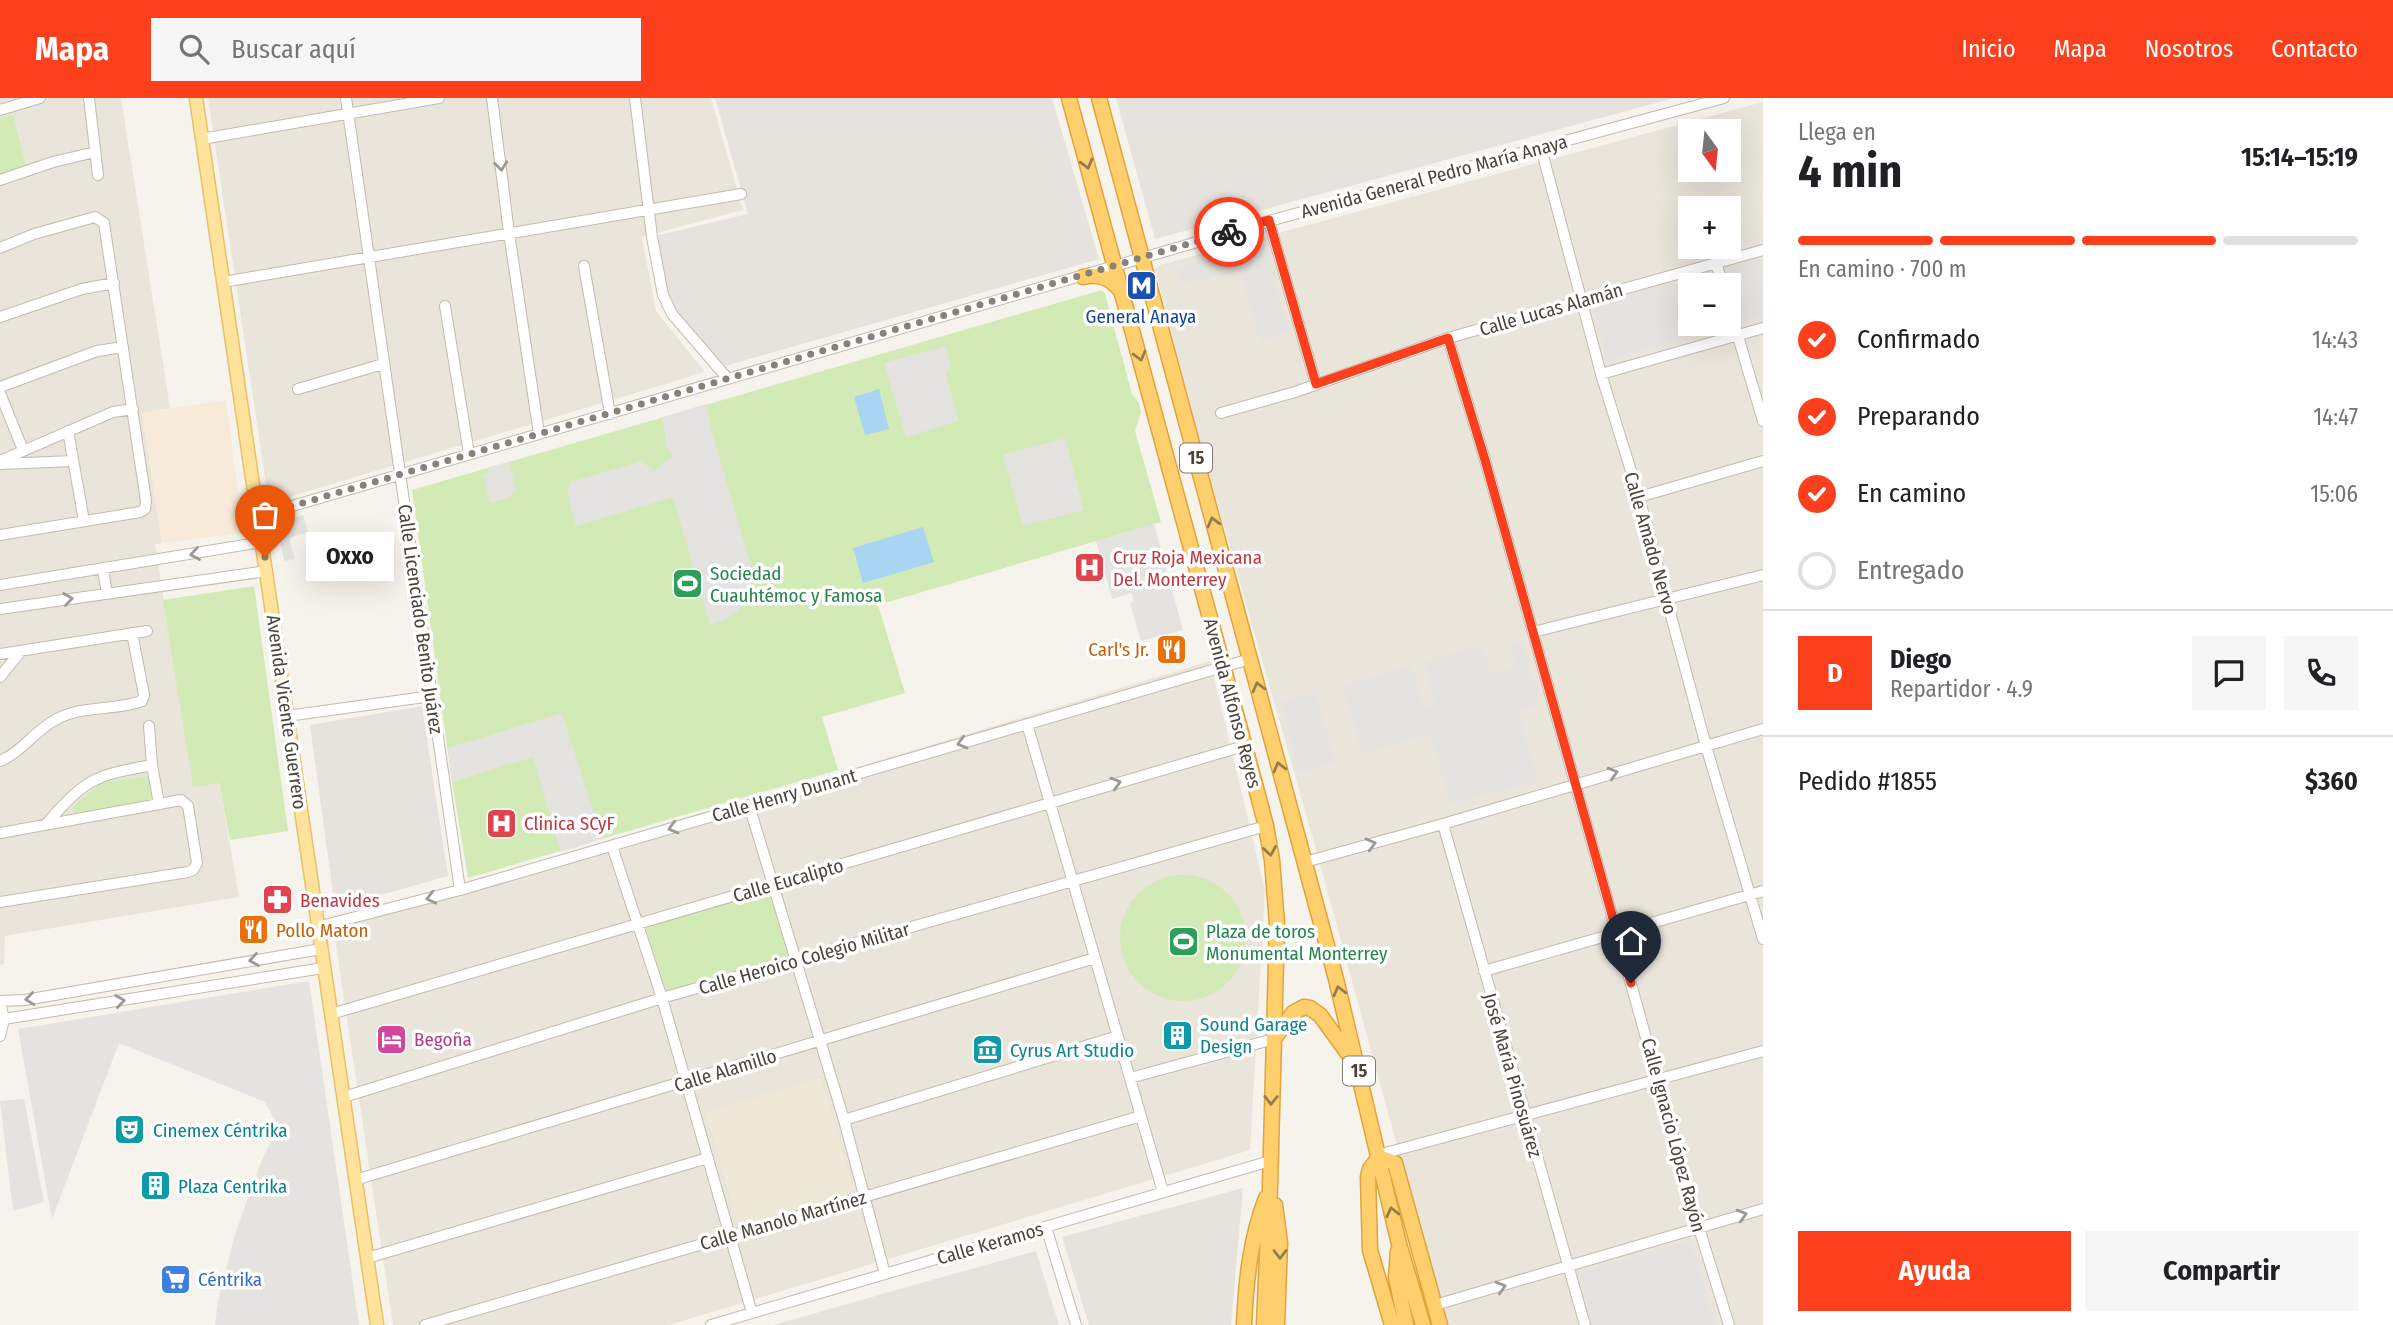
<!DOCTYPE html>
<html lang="es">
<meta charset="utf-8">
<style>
body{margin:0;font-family:"Fira Sans Condensed",sans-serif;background:#f6f6f6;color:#202124;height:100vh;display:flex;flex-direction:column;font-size:26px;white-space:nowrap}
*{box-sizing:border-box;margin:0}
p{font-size:23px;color:#757577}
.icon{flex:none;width:38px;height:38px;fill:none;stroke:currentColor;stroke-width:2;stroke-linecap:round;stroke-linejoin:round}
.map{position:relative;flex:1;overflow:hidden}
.side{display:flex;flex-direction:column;background:#fff;width:630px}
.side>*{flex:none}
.needle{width:46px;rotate:165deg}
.tools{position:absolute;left:1678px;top:21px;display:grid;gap:14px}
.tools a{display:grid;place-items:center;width:63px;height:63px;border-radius:0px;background:#fff;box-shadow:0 7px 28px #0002;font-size:35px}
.pin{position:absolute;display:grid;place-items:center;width:60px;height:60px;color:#fff;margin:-72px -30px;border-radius:50% 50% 50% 0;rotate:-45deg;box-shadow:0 0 7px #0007}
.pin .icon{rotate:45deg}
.courier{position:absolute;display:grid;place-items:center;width:70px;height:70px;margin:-35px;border:5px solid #fc3f1d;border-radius:50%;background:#fff;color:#222;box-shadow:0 2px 9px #0007}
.bubble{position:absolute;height:49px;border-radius:0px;background:#fff;box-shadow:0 7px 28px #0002;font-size:23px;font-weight:700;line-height:49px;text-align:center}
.headline em{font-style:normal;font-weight:700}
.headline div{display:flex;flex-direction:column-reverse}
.headline{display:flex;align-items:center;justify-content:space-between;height:119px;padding:0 35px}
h1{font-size:46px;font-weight:700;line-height:52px}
.bar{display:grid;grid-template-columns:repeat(4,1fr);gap:10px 7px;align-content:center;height:84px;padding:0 35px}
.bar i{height:9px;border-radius:5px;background:#e0e0e0}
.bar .current{background:#fc3f1d}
.bar p{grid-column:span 4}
.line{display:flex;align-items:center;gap:18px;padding:0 35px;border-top:2px solid #e0e0e0}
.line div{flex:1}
.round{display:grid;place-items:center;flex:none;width:74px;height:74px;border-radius:0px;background:#f6f6f6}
ol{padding:0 35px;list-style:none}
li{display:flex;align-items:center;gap:21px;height:77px}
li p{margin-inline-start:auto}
li .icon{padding:7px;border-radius:50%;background:#fc3f1d;color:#fff;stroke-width:4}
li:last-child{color:#757577}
li i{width:38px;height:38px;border:4px solid #e0e0e0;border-radius:50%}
.cta{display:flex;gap:14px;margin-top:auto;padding:14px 35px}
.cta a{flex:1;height:80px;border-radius:0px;background:#fc3f1d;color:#fff;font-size:28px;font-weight:700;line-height:80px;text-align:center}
.cta a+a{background:#f6f6f6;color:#202124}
header{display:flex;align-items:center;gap:42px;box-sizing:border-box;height:98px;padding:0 35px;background:#fc3f1d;color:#fff}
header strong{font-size:33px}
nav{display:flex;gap:38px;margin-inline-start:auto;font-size:24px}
.search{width:490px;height:63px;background:#f6f6f6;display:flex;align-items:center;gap:18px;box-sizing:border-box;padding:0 24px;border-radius:0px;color:#757577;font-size:26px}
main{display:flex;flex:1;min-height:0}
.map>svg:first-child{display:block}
</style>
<header>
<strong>Mapa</strong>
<div class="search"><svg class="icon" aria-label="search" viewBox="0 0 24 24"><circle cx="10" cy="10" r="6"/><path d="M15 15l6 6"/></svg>Buscar aquí</div>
<nav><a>Inicio</a><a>Mapa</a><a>Nosotros</a><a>Contacto</a></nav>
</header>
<main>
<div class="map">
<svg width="1763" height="1227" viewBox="0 0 1763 1227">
<rect width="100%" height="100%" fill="#f6f3ec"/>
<!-- residential -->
<path fill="#eae5da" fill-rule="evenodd" d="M0,0h121l49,310 -28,5 20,130 -7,1 38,242 26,-3 20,114 -234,39 -1,28 -4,1z
M208,0h503l32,112 -101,27 14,74 49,61 -436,131z
M1763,4v1223h-317l-132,-483 -117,-411 -42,-162 5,-4zM1690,33h39v39h-39zM1690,110h39v39h-39zM1690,187h39v39h-39z
M1210,563l55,229 -15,260 -581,175h-276l-60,-400z"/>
<!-- commercial -->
<path fill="#f7ead8" d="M226,302l17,133 -81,10 -20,-130z"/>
<!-- industrial -->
<path fill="#e6e2dd" d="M715,0h337l47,161 -374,107 -56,-61 -14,-69 93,-22z
M1116,0h558l-519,141z
M422,608l26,170 -113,32 -25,-183z
M1243,1090l-12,137h-142l-27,-88z
M1036,1153l23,74h-285l140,-40z"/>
<!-- education -->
<path fill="#efe8d6" d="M821,980l33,112 -116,35 -33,-113z"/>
<!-- green -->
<path fill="#d2eab5" d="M13,17l13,50 -26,10v-57z
M1102,192l3,4 27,100 7,9 2,10 -6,18 26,91 -283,83 27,88 -83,24 16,53 -370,108 -16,-96 -40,-292z
M254,488l34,245 -58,9 -11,-57 -26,4 -30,-187z
M151,678l2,25 -79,12 -1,-6 27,-24z
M1120 840a63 63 0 1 1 126 0a63 63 0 1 1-126 0Z
M771,790l20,71 -124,34 -22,-68z"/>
<!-- parking -->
<path fill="#e5e3e0" d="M1264,146l26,88 -30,10 -20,-72 -58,15 -5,-17z
M1763,161v57l-22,7 -15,-54z
M1709,176l4,11h-23v39h35v2l-117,35 -16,-57z
M945,248l5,19 -4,10 13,46 -53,16 -22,-74z
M706,306l5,25 41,141 1,9 -8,23 -10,11 -8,6 -17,6 -37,-128 -97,29 -9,-36 4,-8 70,-21 13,10 18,-15 -6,-10 -3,-29z
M1065,340l19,72 -61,16 -20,-71z
M509,364l8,30 -6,1v4l-21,6 -7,-29 6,-2 -1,-5z
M303,417l5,17 -19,6 6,21 -11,2 -7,-38z
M1154,426l29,106 -42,11 -11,-38 4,-2 -2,-8 -20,6 -16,-58z
M1523,542l17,64 -22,7 20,70 -87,23 -21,-70 -68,21 -19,-70 69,-20 12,43 11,-3 -11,-44 58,-16 9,29 25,-8 -6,-21z
M1315,595l21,70 -37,10 -19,-71z
M562,615l40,126 -41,13 -28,-95 -81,25 -4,-34z
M309,883l50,344h-144l3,-23 17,-68 26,-72 17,-36 -13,-24 -146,-59 -67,176 -34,-190z
M24,1001l20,103 -31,9 -13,-110z
M1691,1142l24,85h-125l-15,-52z"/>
<!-- water -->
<path fill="#a9d4f2" d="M879,291l10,40 -24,6 -11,-38z
M923,429l11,35 -71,21 -10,-35z"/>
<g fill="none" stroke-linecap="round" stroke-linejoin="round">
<defs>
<path id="minor" d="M89,0l9,77
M346,0l114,792
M492,0l17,135 30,201
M635,0l17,139 11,58 9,19 56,65
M0,12l40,-12
M202,41l237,-41
M1541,50l60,226 38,123 67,249 57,193
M0,82l53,-18 42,-10
M1269,123l47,163
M0,150l34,-14 61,-17 9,6 42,278 -1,8 -5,3 -140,23
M1716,165l7,22
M584,168l26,148
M223,184l518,-88
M445,208l24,148
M1729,208l34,115
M0,219l82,-28 32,-6
M1448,240l37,122 214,768 30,97
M1601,276l162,-46
M0,289l97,-36 26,-4
M298,291l85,-25
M0,295l23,57
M1221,315l74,-21 153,-54 315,-88
M68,333l16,90
M0,363l113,-49 20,-3
M0,366l73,-3
M1639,399l124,-36
M258,418l1011,-295 455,-123
M103,471l4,25
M0,487l262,-43
M0,511l267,-38
M1533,534l230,-57
M0,556l147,-23
M0,579l21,-26
M287,618l145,-20
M1027,626l136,468
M149,628l3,39 7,39
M0,663c22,-9 35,-31 57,-42 26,-14 58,-8 85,-18l2,-6 -12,-62
M749,707l95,315 41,154
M47,725c40,-45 46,-47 105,-58
M1443,726l142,501
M0,735l181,-33 7,6 9,57 -4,7 -5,2 -188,30
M612,748l50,152 90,315
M1305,764l138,-38 320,-95
M317,829l143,-37 790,-231
M1484,873l279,-80
M0,903l25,-1 296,-51
M0,905l4,16 -4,17
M331,916l913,-268
M4,921l319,-51
M1130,980l144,-39
M344,999l318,-99 604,-172
M844,1022l274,-84
M1378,1057l385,-104
M355,1082l740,-222
M1046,1129l30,98
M367,1160l341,-100
M1435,1207l328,-96
M425,1227l716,-209
M711,1227l559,-164"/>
<path id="major" d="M196,0l181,1227"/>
<path id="highway" d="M1069,0l186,686 11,42 6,34 5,64 -7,263 -6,138
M1099,0l237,881 63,265 24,81
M1083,179c16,-4 28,1 38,14
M1274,941l19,-26 11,-6 6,1 10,7 34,47
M1275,1107l5,38 -3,82
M1398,1153l-2,26 10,48
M1244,1227c2,-44 6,-85 22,-127
M1392,1227l-22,-75 -2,-73 2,-8 9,-12 16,6 45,162"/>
</defs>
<!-- minor casing -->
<use href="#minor" stroke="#c2bbae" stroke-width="12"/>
<!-- major casing -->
<use href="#major" stroke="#e6c16a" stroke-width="15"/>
<!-- highway casing -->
<use href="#highway" stroke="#e0a43c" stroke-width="17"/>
<!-- minor -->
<use href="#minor" stroke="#fff" stroke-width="10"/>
<!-- major -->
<use href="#major" stroke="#ffe39c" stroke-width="12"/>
<!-- highway -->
<use href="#highway" stroke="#ffcf6e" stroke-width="14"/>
</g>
<!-- one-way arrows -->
<defs><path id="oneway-chevron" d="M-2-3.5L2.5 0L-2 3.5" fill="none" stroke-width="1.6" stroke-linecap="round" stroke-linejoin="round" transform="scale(1.75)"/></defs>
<g stroke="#937c4e">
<use href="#oneway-chevron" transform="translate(1087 66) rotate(75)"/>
<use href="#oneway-chevron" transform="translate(1140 258) rotate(75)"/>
<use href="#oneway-chevron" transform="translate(1213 424) rotate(-105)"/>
<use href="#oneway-chevron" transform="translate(1258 589) rotate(-105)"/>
<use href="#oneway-chevron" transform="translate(1279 669) rotate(-105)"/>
<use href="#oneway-chevron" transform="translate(1270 753) rotate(81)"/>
<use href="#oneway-chevron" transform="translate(1339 893) rotate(-104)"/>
<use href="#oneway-chevron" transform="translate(1271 1002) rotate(91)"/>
<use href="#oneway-chevron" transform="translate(1392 1114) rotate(-103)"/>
<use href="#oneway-chevron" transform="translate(1280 1156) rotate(90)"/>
</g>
<g stroke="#9c9892">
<use href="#oneway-chevron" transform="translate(501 68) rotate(83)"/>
<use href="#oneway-chevron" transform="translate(195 456) rotate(171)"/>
<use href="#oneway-chevron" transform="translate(68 501) rotate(-8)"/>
<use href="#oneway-chevron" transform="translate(962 645) rotate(164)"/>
<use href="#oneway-chevron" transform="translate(1613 675) rotate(-16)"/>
<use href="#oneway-chevron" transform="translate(1116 685) rotate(-16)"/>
<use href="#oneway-chevron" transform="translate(673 730) rotate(164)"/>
<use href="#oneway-chevron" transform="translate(1371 746) rotate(-15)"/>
<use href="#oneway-chevron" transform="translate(431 800) rotate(166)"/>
<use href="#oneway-chevron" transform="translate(254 862) rotate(170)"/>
<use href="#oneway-chevron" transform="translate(30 901) rotate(173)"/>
<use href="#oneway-chevron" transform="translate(120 903) rotate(-8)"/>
<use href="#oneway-chevron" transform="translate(1742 1117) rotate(-16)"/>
<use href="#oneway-chevron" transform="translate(1501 1189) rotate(-16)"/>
</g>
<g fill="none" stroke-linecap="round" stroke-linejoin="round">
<!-- done -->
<path stroke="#878178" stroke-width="7" stroke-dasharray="0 12.6" d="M265,459l-7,-41 971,-284"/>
<!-- route -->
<path stroke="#fc3f1d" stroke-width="9" d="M1229,134l40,-12 47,164 132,-46 37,122 146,523"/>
</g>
<!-- icons -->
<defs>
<symbol id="metro-square" viewBox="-11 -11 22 22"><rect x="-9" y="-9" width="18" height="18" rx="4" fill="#1a4fb4" stroke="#fff"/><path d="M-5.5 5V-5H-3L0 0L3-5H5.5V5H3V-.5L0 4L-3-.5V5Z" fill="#fff"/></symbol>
<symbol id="hospital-square" viewBox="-11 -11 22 22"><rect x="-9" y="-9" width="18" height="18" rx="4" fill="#e0444e" stroke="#fff"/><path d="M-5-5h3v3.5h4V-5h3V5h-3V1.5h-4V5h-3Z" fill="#fff"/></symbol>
<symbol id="stadium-square" viewBox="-11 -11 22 22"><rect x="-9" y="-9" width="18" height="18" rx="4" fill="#2e9e5b" stroke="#fff"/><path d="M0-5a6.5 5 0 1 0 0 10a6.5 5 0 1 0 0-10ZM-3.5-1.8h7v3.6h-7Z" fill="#fff"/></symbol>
<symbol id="restaurant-square" viewBox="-11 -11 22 22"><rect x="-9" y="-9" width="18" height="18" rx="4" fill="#e8710a" stroke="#fff"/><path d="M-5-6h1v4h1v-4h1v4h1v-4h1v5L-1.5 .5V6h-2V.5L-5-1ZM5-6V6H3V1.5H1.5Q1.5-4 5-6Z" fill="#fff"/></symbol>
<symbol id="pharmacy-square" viewBox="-11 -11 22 22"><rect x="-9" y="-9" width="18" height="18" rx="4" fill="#e0444e" stroke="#fff"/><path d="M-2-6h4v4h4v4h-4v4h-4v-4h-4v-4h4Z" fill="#fff"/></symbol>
<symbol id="building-square" viewBox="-11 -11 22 22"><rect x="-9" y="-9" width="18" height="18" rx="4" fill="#0f9aa8" stroke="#fff"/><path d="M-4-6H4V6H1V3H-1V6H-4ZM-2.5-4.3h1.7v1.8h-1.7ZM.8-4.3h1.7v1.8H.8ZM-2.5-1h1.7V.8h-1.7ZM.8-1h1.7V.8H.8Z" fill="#fff"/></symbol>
<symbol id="hotel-square" viewBox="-11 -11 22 22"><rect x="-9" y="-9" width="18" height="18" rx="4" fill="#d1479c" stroke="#fff"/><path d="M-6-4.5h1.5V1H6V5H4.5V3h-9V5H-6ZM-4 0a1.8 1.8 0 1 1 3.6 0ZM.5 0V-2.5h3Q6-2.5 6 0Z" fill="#fff"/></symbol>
<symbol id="museum-square" viewBox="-11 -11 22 22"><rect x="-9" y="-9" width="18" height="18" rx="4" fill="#0f9aa8" stroke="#fff"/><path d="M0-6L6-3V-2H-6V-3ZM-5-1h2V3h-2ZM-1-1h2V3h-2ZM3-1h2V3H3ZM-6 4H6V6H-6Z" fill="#fff"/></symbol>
<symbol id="theatre-square" viewBox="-11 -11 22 22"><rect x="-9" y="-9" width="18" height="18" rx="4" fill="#0f9aa8" stroke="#fff"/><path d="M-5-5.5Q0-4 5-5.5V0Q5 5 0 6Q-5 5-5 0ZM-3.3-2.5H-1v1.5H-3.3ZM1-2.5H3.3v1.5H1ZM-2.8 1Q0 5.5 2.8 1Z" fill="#fff"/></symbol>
<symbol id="supermarket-square" viewBox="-11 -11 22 22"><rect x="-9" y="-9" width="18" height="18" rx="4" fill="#3f7fe0" stroke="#fff"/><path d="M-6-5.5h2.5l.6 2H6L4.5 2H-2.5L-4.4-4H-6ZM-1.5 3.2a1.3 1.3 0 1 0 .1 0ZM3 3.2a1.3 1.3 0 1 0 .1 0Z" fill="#fff"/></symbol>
</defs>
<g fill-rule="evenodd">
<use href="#metro-square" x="1124" y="170" width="35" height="35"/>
<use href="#hospital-square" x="1072" y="452" width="35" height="35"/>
<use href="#stadium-square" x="670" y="468" width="35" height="35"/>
<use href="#restaurant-square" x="1154" y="534" width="35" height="35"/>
<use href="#hospital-square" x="484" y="708" width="35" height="35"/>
<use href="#pharmacy-square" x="260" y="784" width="35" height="35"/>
<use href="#restaurant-square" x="236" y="814" width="35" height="35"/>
<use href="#stadium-square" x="1166" y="826" width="35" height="35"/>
<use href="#building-square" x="1160" y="920" width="35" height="35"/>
<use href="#hotel-square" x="374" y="924" width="35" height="35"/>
<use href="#museum-square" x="970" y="934" width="35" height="35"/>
<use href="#theatre-square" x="112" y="1014" width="35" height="35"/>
<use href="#building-square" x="138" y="1070" width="35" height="35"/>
<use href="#supermarket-square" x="158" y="1164" width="35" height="35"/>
</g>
<g text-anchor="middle" stroke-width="7" stroke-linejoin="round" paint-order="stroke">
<!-- shield labels -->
<g fill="#fff" stroke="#817c74" stroke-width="2">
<rect x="1180" y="345.5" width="32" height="29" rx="5"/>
<rect x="1343" y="958.5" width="32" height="29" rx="5"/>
</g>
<g font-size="18" font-weight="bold" fill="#4b4439">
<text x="1196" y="366">15</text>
<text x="1359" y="979">15</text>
</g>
<!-- street labels -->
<g font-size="19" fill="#4b4439" stroke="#fff">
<text transform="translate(1434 78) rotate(-15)" y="7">Avenida General Pedro María Anaya</text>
<text transform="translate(1551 211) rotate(-16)" y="7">Calle Lucas Alamán</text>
<text transform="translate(1651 445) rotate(74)" y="7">Calle Amado Nervo</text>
<text transform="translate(421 521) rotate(82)" y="7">Calle Licenciado Benito Juárez</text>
<text transform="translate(1233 605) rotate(75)" y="7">Avenida Alfonso Reyes</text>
<text transform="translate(287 614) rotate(82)" y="7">Avenida Vicente Guerrero</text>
<text transform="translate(784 697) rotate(-16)" y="7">Calle Henry Dunant</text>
<text transform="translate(788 782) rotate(-16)" y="7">Calle Eucalipto</text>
<text transform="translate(804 860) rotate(-16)" y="7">Calle Heroico Colegio Militar</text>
<text transform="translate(725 972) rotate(-17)" y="7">Calle Alamillo</text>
<text transform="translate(1513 977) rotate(74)" y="7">José María Pinosuárez</text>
<text transform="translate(1674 1037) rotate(75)" y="7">Calle Ignacio López Rayón</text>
<text transform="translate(783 1122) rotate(-16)" y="7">Calle Manolo Martínez</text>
<text transform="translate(990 1145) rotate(-16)" y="7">Calle Keramos</text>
</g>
<!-- transit labels -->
<g font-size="19" fill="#164399" stroke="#fff">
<text x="1141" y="225">General Anaya</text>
</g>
<!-- health labels -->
<g font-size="19" fill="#be3a42" stroke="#fff" text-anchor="start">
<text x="1113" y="466">Cruz Roja Mexicana<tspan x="1113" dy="22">Del. Monterrey</tspan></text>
<text x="524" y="732">Clinica SCyF</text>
<text x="300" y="809">Benavides</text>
</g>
<!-- leisure labels -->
<g font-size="19" fill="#27864d" stroke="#fff" text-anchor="start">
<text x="710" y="482">Sociedad<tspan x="710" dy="22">Cuauhtémoc y Famosa</tspan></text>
<text x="1206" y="840">Plaza de toros<tspan x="1206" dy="22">Monumental Monterrey</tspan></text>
</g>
<!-- food labels -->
<g font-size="19" fill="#c56008" stroke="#fff" text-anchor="end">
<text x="1149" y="558">Carl's Jr.</text>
<text x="276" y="839" text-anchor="start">Pollo Maton</text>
</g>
<!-- culture labels -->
<g font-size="19" fill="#0d838f" stroke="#fff" text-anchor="start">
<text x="1200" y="933">Sound Garage<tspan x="1200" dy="22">Design</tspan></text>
<text x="1010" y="959">Cyrus Art Studio</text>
<text x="153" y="1039">Cinemex Céntrika</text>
<text x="178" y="1095">Plaza Centrika</text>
</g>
<!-- hotel labels -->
<g font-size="19" fill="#b23c85" stroke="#fff" text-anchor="start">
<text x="414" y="948">Begoña</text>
</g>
<!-- shop labels -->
<g font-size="19" fill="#366cbe" stroke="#fff" text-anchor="start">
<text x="198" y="1188">Céntrika</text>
</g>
</g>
</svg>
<div class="tools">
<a><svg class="needle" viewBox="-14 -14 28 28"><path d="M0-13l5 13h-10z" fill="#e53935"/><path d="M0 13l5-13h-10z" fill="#757577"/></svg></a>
<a>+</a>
<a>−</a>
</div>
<div class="pin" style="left:265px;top:459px;background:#ea580c"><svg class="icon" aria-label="bag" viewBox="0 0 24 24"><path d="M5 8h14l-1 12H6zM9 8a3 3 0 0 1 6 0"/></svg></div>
<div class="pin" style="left:1631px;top:885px;background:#1f2937"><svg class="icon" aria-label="home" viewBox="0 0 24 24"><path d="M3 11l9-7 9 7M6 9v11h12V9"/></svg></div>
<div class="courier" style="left:1229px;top:134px"><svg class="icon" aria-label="bike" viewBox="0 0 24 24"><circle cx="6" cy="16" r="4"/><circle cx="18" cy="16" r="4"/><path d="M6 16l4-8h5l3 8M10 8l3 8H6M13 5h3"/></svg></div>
<div class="bubble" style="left:306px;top:434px;width:88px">Oxxo</div>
</div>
<section class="side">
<div class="headline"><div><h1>4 min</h1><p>Llega en</p></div><em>15:14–15:19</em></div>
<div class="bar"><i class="current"></i><i class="current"></i><i class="current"></i><i></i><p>En camino · 700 m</p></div>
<ol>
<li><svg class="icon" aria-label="check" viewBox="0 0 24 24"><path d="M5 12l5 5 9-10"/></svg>Confirmado<p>14:43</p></li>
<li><svg class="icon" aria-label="check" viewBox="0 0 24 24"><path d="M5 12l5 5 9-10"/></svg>Preparando<p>14:47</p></li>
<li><svg class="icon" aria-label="check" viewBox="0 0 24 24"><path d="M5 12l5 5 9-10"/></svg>En camino<p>15:06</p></li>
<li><i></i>Entregado</li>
</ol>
<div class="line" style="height:126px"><b class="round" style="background:#fc3f1d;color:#fff">D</b><div><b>Diego</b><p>Repartidor · 4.9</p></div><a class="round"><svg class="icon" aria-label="chat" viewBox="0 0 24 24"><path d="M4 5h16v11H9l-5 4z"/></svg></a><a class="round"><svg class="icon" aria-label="phone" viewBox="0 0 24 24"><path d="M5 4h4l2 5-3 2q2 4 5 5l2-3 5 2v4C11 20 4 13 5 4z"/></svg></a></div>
<div class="line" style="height:91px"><div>Pedido #1855</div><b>$360</b></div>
<div class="cta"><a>Ayuda</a><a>Compartir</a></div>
</section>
</main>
